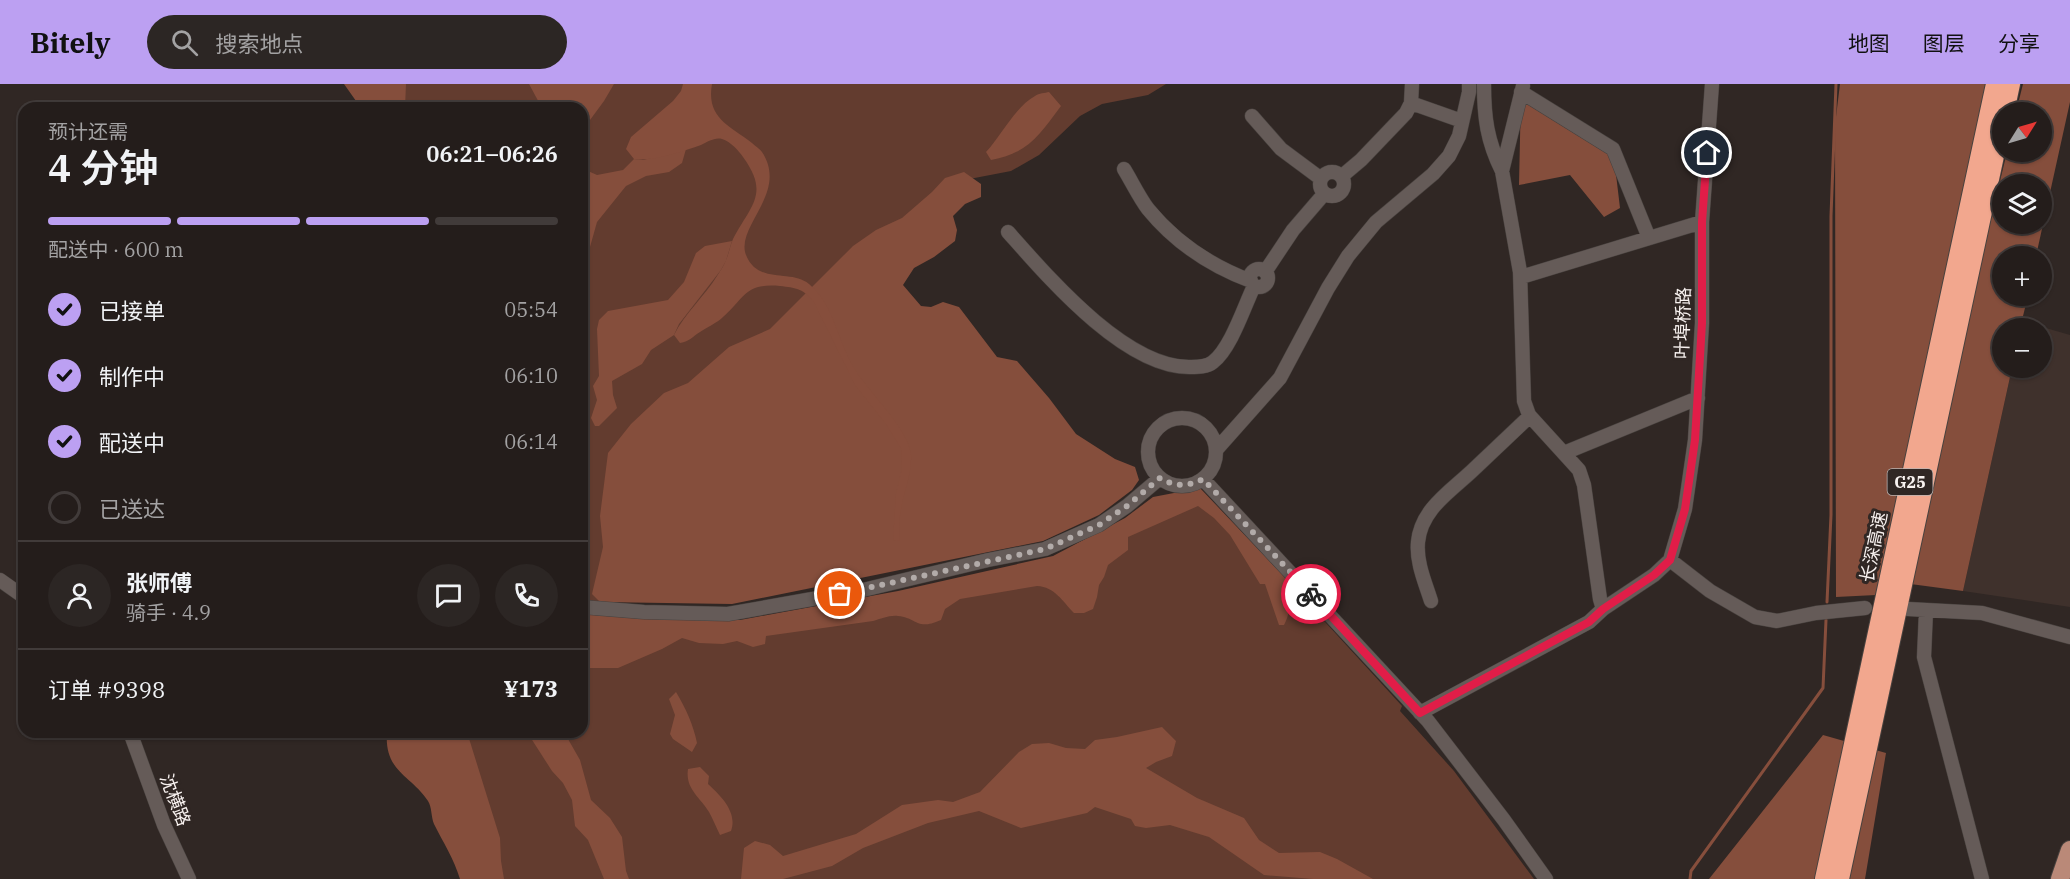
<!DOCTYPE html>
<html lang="zh">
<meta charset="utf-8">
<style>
body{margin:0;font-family:"IBM Plex Serif","Noto Sans SC",serif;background:#2c2624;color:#f1f3f6;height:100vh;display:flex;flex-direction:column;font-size:22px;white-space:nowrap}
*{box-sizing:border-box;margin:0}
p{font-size:20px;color:#a3a2a3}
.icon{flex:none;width:33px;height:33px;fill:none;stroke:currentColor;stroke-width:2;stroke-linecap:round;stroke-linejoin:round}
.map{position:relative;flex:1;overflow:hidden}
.sheet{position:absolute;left:18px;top:18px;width:570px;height:636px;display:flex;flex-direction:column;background:#241d1b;border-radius:18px;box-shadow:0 2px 4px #0004,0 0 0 2px #413b3a}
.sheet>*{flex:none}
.needle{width:39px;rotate:53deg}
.tools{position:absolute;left:1992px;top:18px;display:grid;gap:12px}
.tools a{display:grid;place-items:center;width:60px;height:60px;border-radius:50%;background:#241d1b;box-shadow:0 2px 4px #0004,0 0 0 2px #413b3a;font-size:30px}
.pin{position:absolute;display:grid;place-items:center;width:51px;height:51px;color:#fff;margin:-26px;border:3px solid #fff;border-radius:50%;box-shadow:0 2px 6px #0007}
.courier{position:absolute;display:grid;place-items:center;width:60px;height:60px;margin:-30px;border:4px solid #e11d48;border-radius:50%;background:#fff;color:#222;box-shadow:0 2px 8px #0007}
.headline em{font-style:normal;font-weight:600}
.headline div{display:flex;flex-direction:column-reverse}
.headline{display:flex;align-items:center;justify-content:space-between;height:102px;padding:0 30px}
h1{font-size:39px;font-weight:600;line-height:45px}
.bar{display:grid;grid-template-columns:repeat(4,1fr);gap:9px 6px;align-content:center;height:72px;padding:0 30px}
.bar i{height:8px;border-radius:4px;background:#413b3a}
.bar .on{background:#bca0f2}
.bar p{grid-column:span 4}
.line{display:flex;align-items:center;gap:15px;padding:0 30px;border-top:2px solid #413b3a}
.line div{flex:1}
.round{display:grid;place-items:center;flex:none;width:63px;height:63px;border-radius:32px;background:#2c2624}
ol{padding:0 30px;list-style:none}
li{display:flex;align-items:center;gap:18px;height:66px}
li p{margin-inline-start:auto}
li .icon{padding:6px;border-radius:50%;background:#bca0f2;color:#111;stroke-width:4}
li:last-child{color:#a3a2a3}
li i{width:33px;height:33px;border:3px solid #413b3a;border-radius:50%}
header{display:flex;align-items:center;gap:36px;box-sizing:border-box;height:84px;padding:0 30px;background:#bca0f2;color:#111}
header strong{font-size:28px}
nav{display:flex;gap:33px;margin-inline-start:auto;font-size:21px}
.search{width:420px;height:54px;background:#2c2624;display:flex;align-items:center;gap:15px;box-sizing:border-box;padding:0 21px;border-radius:33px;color:#a3a2a3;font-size:22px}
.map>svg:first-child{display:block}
</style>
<header>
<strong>Bitely</strong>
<div class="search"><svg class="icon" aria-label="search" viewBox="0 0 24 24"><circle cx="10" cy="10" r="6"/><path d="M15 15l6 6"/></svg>搜索地点</div>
<nav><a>地图</a><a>图层</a><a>分享</a></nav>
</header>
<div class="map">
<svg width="2070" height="795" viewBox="0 0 2070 795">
<rect width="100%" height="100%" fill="#302724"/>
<!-- built -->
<path fill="#3f312c" d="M2022,237l48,14v272l-107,-16 49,-223h30v-40h-22z"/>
<!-- green -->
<path fill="#633c2f" d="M389,0h777l-18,11 -46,9 -22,12 -41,39 -28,16 -52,10 -337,284 -22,137 -18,-3v-491h-189z
M1201,409l102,111 2,-4 97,106 -2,5 54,60 80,108h-1034l-39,-147h121v-106l157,3 317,-69z"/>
<!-- forest -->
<path fill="#854e3c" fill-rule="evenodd" d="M344,0h62l-1,24h-44z
M529,0h85l-10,17 -14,19 -4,44 2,7 9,4 26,-5 11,-11 9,1 43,-11 -4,14 -13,9 -23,4 -20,10 -29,36 -7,25 -8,10v-149h-40z
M1840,0h147l-111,511 -40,2 -1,-472z
M2023,0h47v18l-34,154h-34v40h26l-8,32h-18v40h10l-49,223 -60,-8 104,-431h35v-40h-26zM2002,100h40v40h-40z
M1049,8l12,14c-22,29 -32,47 -70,54l-5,-8c15,-16 30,-46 49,-56 4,-3 10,-3 14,-4z
M1521,8l92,57 7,59 -16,9 -34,-42 -51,10z
M964,88l17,12v13l-16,7 -12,12 4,14 -2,11 -21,16 -20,11 -11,17 18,21 10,1 12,-5 16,5 38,50 20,4 32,37 27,36 39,25 20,8 4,13 -7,10 -33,25 -56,26 -311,63 -132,-2 -8,-8 11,-47 -3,-31 8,-63 23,-29 33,-31 24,-10 41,-36 41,-18 83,-83 23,-16 26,-12 30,-26 13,-14z
M732,157l-6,20 -5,9 -42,54 -5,11 -23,15 -9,14 -30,17 1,14 4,13 -18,18h-4l-4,-8 6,-18 -4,-14 6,-10 -2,-47 2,-9 9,-9 60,-11 16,-18 12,-29 9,-7z
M1200,404l95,100c-4,11 -6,29 -11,37h-5l-14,-41h-5l-30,-49 -16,-17 -16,-12 -70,31v13l-20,15 -4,12 -5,8 -2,12 -4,12 -9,4h-10c-12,-12 -19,-26 -37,-27l-77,13 -15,10 -4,11c-25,11 -23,-2 -43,-4 -9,-1 -17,3 -25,5l-107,15 -1,8 -12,3 -16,-6 -14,3 -24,-1 -17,-5 -20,11 -44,19h-36v-54l63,5 95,1 158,-29 155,-35 72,-38 28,-21z
M676,608c10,17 17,32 21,51l-5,9 -19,-13 -3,-5 5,-19 -6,-16z
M1162,643l14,14 -4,15 -16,6 -10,6 51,30 47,20 15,22 20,13 41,-1 17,7 36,20h-60l-49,-4 -55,-38 -39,-12 -24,3 -11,-2 -4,-7 -36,-12 -8,6 -66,15 -42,-17 -51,12 -65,25 -31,18 -49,13h-42l3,-31 11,-7 15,4 13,11 73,-22 46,-29 36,-5 15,2 27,-10 39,-40 13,-8 17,-1 17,5 19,1 10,-9 22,-3z
M387,648h80l33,106 1,23 3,18h-44c-6,-20 -17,-37 -26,-55 -3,-7 -2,-17 -6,-23 -18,-27 -44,-29 -41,-69z
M527,648h37l16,28 11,40 19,18 12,19 4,34 3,8h-25l-16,-39 -13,-14 -3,-26 -9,-17 -11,-12z
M1823,651l63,18 -21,126h-156z
M700,683l9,9 -1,8c12,11 30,28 23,47l-11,4c-4,-8 -7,-16 -11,-23 -9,-15 -24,-23 -21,-43z"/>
<!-- water -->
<path fill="#864e3c" d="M683,0h29c-6,34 17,41 40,59 3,3 8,6 10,9 27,41 -27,74 -16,103 12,30 45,14 63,29 26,22 28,57 45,84 14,24 55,61 57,87 1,19 -7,36 -10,54 -2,10 -2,21 -1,32l-7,-1 3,-46 6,-26 -1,-20 -15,-24 -31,-39 -42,-85c-12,-12 -17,-12 -33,-14 -36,-3 -34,11 -57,31 -6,6 -16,10 -23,15 -8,5 -10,9 -20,11l-6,-8c11,-22 30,-38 43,-59 3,-5 7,-10 9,-16 3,-7 4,-14 7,-21 18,-34 37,-45 10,-82 -5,-7 -12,-15 -21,-18 -7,-2 -15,3 -21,6 -18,6 -48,17 -67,14l-8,-10 5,-12 42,-36 8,-10z"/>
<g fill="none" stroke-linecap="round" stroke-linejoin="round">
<!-- stream -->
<path stroke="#864e3c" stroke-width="3" d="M1827,518l4,-87v-299l5,-132
M1690,795l1,-8 132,-183 3,-68"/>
<defs>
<path id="minor" d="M1484,0c0,33 3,57 18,87l18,101 4,129 5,14 50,55 5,15 16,114 3,10
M1521,8l92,57 36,89
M1411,19l51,18
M1252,32l29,33 39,29
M1124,85c8,13 15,28 24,40 27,33 63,57 103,72
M1502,87l21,-85
M1320 100a12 12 0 1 1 24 0a12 12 0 1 1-24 0Z
M1342,92l19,-16 45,-47 5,-10 1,-19
M1008,148c40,45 118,137 183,135 7,0 16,0 22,-5 18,-14 31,-55 41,-76
M1250 194a9 9 0 1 1 18 0a9 9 0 1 1-18 0Z
M1265,188l28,-42 31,-36
M1521,193l181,-55
M1148 368a34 34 0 1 1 68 0a34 34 0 1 1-68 0Z
M1216,366l64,-72 48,-90 20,-32 28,-34 57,-48 16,-18 10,-20 10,-44v-8
M1564,369l134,-55
M1203,395l225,242 76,99 42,59
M1670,476l40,31 45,26 22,4 39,-8 49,-5
M0,496l24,17
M1431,517c-6,-19 -15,-39 -13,-59 3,-33 33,-51 55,-72 19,-18 38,-36 57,-54
M582,523l62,5 84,2 135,-24 125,-30 57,-11 54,-24 28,-19 33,-28
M1908,525l74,4 88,24
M1926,527l-2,46 58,222
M1420,629l169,-91 14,-13 51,-34 16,-15 15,-51 10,-69 7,-117v-101l10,-138
M130,648l34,93 25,54"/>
<path id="major" d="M2060,795l10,-29"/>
<path id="highway" d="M2005,28l6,-28
M1824,795l171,-795
M1840,795l162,-756"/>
</defs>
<!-- minor casing -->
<use href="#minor" stroke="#48423f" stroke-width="15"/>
<!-- major casing -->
<use href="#major" stroke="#48423f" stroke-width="20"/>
<!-- highway casing -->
<use href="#highway" stroke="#48423f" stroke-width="20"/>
<!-- minor -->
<use href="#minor" stroke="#655b58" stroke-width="14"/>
<!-- major -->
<use href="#major" stroke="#ba8978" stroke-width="18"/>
<!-- highway -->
<use href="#highway" stroke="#f2a78e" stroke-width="18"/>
</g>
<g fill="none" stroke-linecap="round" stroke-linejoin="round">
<!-- done -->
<path stroke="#b2aba9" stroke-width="6" stroke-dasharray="0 10.8" d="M840,510l205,-45 54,-24 28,-19 33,-28c15,9 27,9 43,1l108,115"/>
<!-- route -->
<path stroke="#e11d48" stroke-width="8" d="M1311,510l109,119 169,-91 14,-13 51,-34 16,-15 15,-51 10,-69 7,-117v-101l5,-69"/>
</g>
<g text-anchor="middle" stroke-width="6" stroke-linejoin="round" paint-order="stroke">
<!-- shield labels -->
<rect fill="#302724" stroke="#bcb5b3" stroke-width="1.5" x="1887.5" y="385" width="45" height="26" rx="4.5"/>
<g font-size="16" font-weight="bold" fill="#f8f2f0">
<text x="1910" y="404">G25</text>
</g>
<!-- street labels -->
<g font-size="18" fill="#f8f2f0" stroke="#302724">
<text transform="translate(1683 239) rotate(-88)" y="6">叶埠桥路</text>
<text transform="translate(1874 463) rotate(-78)" y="6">长深高速</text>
<text transform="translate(175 716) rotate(69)" y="6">沈横路</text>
</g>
</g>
</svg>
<div class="tools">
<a><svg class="needle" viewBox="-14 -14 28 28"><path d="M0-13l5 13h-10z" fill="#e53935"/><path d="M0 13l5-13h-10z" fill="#a3a2a3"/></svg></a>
<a><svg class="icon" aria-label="layers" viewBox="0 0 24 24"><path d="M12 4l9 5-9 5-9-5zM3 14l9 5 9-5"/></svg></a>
<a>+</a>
<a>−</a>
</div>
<div class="pin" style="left:840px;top:510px;background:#ea580c"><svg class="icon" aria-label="bag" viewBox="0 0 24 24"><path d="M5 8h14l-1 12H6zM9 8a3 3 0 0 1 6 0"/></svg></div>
<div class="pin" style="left:1707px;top:69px;background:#1f2937"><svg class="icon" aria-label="home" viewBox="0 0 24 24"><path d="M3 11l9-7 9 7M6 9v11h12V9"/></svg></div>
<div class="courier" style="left:1311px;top:510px"><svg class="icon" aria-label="bike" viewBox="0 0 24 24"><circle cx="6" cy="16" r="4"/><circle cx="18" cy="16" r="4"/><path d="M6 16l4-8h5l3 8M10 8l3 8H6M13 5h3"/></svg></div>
<section class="sheet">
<div class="headline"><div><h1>4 分钟</h1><p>预计还需</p></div><em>06:21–06:26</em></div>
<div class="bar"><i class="on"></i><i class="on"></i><i class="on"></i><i></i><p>配送中 · 600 m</p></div>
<ol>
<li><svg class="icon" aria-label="check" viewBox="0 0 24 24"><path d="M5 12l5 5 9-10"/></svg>已接单<p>05:54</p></li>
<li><svg class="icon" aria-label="check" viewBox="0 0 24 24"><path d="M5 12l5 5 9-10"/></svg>制作中<p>06:10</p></li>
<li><svg class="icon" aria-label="check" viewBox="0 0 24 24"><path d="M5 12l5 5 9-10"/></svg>配送中<p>06:14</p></li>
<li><i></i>已送达</li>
</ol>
<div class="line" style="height:108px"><a class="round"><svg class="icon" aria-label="person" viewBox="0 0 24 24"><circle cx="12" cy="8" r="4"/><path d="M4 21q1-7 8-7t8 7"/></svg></a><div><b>张师傅</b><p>骑手 · 4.9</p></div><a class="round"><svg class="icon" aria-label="chat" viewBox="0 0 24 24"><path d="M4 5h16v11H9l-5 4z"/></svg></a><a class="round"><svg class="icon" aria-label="phone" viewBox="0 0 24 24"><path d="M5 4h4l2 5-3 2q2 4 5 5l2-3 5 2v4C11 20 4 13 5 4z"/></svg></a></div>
<div class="line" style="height:78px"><div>订单 #9398</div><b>¥173</b></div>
</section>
</div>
